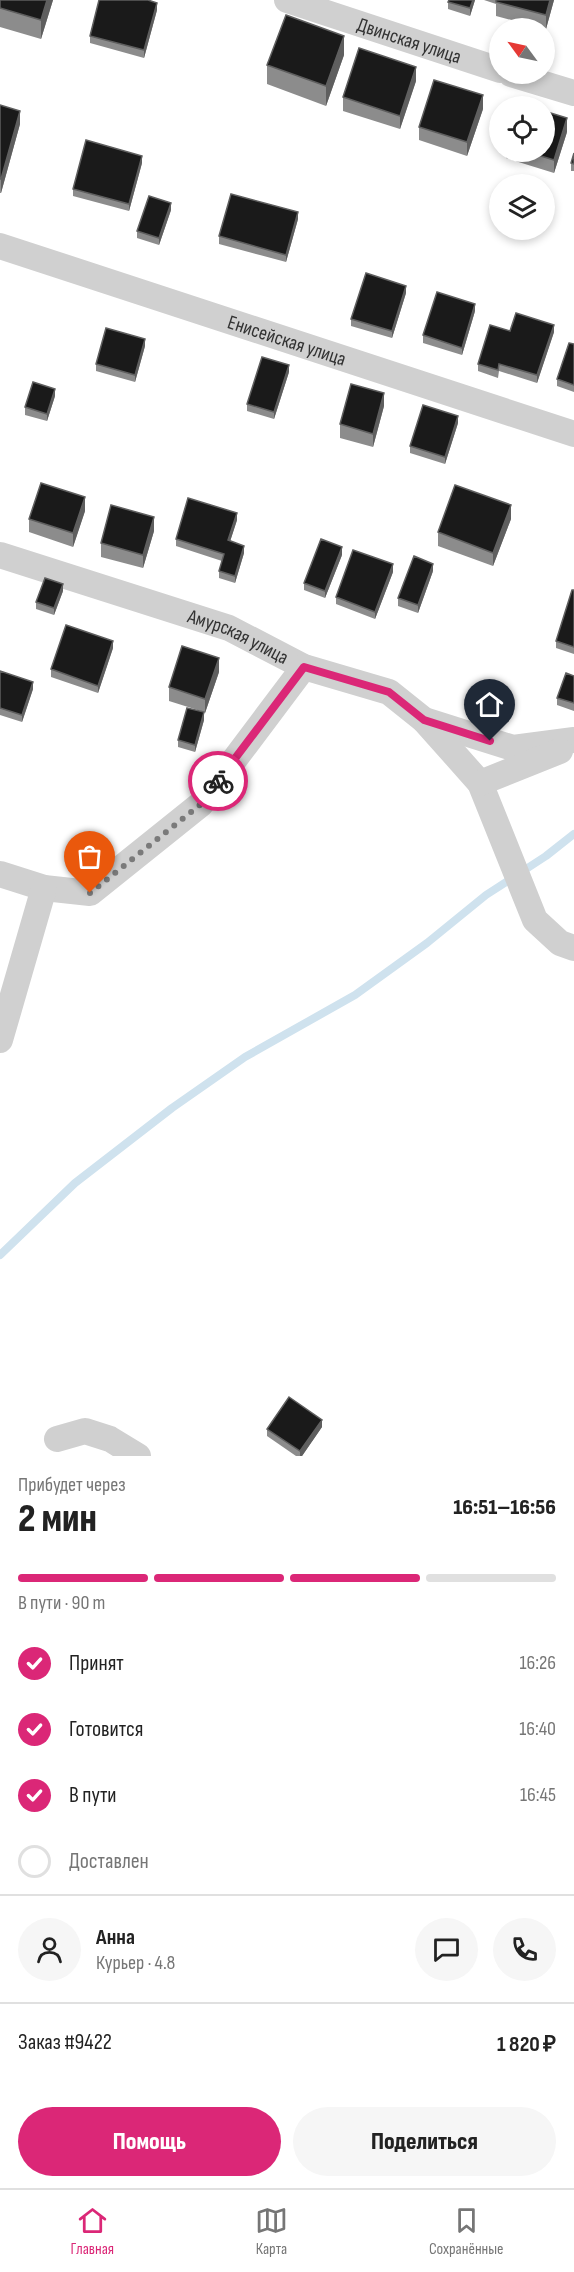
<!DOCTYPE html>
<html lang="ru">
<meta charset="utf-8">
<style>
body{margin:0;font-family:"Sofia Sans Condensed",sans-serif;background:#f6f6f6;color:#222;height:100vh;display:flex;flex-direction:column;font-size:22px;white-space:nowrap}
*{box-sizing:border-box;margin:0}
p{font-size:20px;color:#767676}
.icon{flex:none;width:33px;height:33px;fill:none;stroke:currentColor;stroke-width:2;stroke-linecap:round;stroke-linejoin:round}
.map{position:relative;height:1456px;overflow:hidden}
.sheet{display:flex;flex-direction:column;background:#fff;flex:1}
.sheet>*{flex:none}
.needle{width:39px;rotate:303deg}
.fabs{position:absolute;left:489px;top:18px;display:grid;gap:12px}
.fabs a{display:grid;place-items:center;width:66px;height:66px;border-radius:50%;background:#fff;box-shadow:0 3px 9px #0003;font-size:30px}
.pin{position:absolute;display:grid;place-items:center;width:51px;height:51px;color:#fff;margin:-62px -26px;border-radius:50% 50% 50% 0;rotate:-45deg;box-shadow:0 0 6px #0007}
.pin .icon{rotate:45deg}
.courier{position:absolute;display:grid;place-items:center;width:60px;height:60px;margin:-30px;border:4px solid #db2777;border-radius:50%;background:#fff;color:#222;box-shadow:0 2px 8px #0007}
.head em{font-style:normal;font-weight:800}
.head div{display:flex;flex-direction:column-reverse}
.head{display:flex;align-items:center;justify-content:space-between;height:102px;padding:0 18px}
h1{font-size:39px;font-weight:800;line-height:45px}
.bar{display:grid;grid-template-columns:repeat(4,1fr);gap:9px 6px;align-content:center;height:72px;padding:0 18px}
.bar i{height:8px;border-radius:4px;background:#e0e0e0}
.bar .selected{background:#db2777}
.bar p{grid-column:span 4}
.line{display:flex;align-items:center;gap:15px;padding:0 18px;border-top:2px solid #e0e0e0}
.line div{flex:1}
.round{display:grid;place-items:center;flex:none;width:63px;height:63px;border-radius:32px;background:#f6f6f6}
ol{padding:0 18px;list-style:none}
li{display:flex;align-items:center;gap:18px;height:66px}
li p{margin-inline-start:auto}
li .icon{padding:6px;border-radius:50%;background:#db2777;color:#fff;stroke-width:4}
li:last-child{color:#767676}
li i{width:33px;height:33px;border:3px solid #e0e0e0;border-radius:50%}
.button{display:flex;gap:12px;margin-top:auto;padding:12px 18px}
.button a{flex:1;height:69px;border-radius:36px;background:#db2777;color:#fff;font-size:24px;font-weight:800;line-height:69px;text-align:center}
.button a+a{background:#f6f6f6;color:#222}
.tabs{display:flex;justify-content:space-around;align-items:center;height:84px;border-top:2px solid #e0e0e0;background:#fff;font-size:16px;color:#767676}
.tabs a{display:grid;justify-items:center;gap:3px}
.tabs .selected{color:#db2777}
.map>svg:first-child{display:block}
</style>
<div class="map">
<svg width="574" height="1456" viewBox="0 0 574 1456">
<rect width="100%" height="100%" fill="#fff"/>
<g fill="none" stroke-linecap="round" stroke-linejoin="round">
<!-- stream -->
<path stroke="#cfe2ee" stroke-width="8" d="M0,1255l75,-72 97,-75 73,-51 110,-62 72,-52 59,-48 60,-39 28,-22"/>
<!-- minor -->
<g stroke="#d0d0d0" stroke-width="26">
<path id="s1" d="M287,0l213,70"/>
<path d="M511,74l63,19"/>
<path id="s2" d="M0,246l574,188"/>
<path id="s3" d="M0,555l229,73 75,39 85,25 35,28 89,28 61,-8"/>
<path d="M424,720l56,63 55,137 25,23 14,5"/>
<path d="M480,783l80,-32"/>
<path d="M0,874l44,14 46,5 111,-89 103,-137"/>
<path d="M0,1040l44,-152"/>
<path d="M57,1439l28,-8 25,8 28,17"/>
</g>
</g>
<!-- wall -->
<path fill="#8c8c8c" d="M0,0h53l-12,39 -41,-12z
M475,0l-5,16 -22,-7v-7z
M484,0h70l-8,29 -50,-13v-12z
M157,10l-13,48 -54,-15v-7z
M344,55l-18,51 -59,-22v-19z
M416,81l-16,48 -57,-18v-14z
M0,105l20,19 -19,69h-1z
M483,109l-16,47 -48,-16v-13z
M567,132l-13,41 -48,-15v-6h38z
M574,153v18h-3v-8z
M142,163l-13,48 -56,-15v-7z
M171,210l-12,35 -22,-7v-7z
M298,219l-12,43 -67,-18v-8z
M406,293l-14,45 -41,-12v-7z
M475,311l-13,44 -39,-12v-8z
M510,331l44,1 -17,51 -38,-12 -1,7 -20,-7v-7z
M574,344v48l-17,-6v-7z
M145,346l-10,36 -39,-11v-7z
M289,372l-15,47 -27,-8v-7z
M55,396l-8,25 -22,-6v-8z
M384,406l-11,41 -33,-9v-14z
M458,423l-13,41 -35,-11v-7z
M85,511l-12,36 -44,-15v-13z
M511,519l-18,47 -55,-20v-14z
M237,520l-7,21 14,12 -9,30 -16,-5v-7l3,-10 -46,-15v-7z
M154,531l-11,37 -42,-11v-14z
M342,555l-17,43 -21,-8v-7z
M433,571l-15,42 -20,-7v-8z
M393,572l-18,47 -39,-15v-7z
M574,590v64l-18,-6v-7z
M63,591l-9,24 -18,-6v-7z
M113,648l-15,45 -47,-16v-8z
M0,671l33,18 -11,33 -22,-7z
M219,672l-14,41 -1,-1v8l-9,32 -17,-5v-7l26,-28 -35,-11v-14z
M574,676v35l-17,-6v-7z
M322,1427l-20,29h-6l-29,-20v-7z"/>
<!-- shaded-wall -->
<path fill="#5f5f5f" d="M47,0h6l-12,39v-19z
M473,0h2l-5,16v-8z
M550,0h4l-8,29v-14z
M157,3v7l-13,48v-8z
M344,36v19l-18,51v-20z
M416,67v14l-16,48v-13z
M483,95v14l-16,47v-14z
M20,111v13l-19,69v-14z
M567,118v14l-13,41v-13z
M142,156v7l-13,48v-7z
M171,203v7l-12,35v-7z
M298,212v7l-12,43v-7z
M406,286v7l-14,45v-7z
M475,304v7l-13,44v-7z
M554,325v7l-17,51v-8z
M145,339v7l-10,36v-7z
M289,365v7l-15,47v-7z
M55,389v7l-8,25v-7z
M384,393v13l-11,41v-13z
M458,416v7l-13,41v-7z
M85,497v14l-12,36v-14z
M511,505v14l-18,47v-13z
M237,513v7l-9,28v-8z
M154,517v14l-11,37v-13z
M244,546v7l-9,30v-7z
M342,547v8l-17,43v-7z
M393,564v8l-18,47v-7z
M433,564v7l-15,42v-8z
M63,584v7l-9,24v-7z
M113,641v7l-15,45v-7z
M219,658v14l-14,41v-14z
M33,682v7l-11,33v-7z
M204,712v8l-9,32v-7z
M322,1420v7l-20,29h-2v-5z"/>
<!-- building -->
<path fill="#1a1a1a" stroke="#5f5f5f" stroke-width="1.5" d="M0,0h47l-6,20 -41,-12z
M99,0h49l9,3 -13,47 -54,-14z
M449,0h24l-3,8 -22,-6z
M496,0h54l-4,15 -50,-13z
M286,15l58,21 -18,50 -59,-21z
M359,48l57,19 -16,49 -57,-19z
M434,80l49,15 -16,47 -48,-15z
M519,103l10,3h-11z
M0,105l20,6 -19,68h-1z
M544,111l23,7 -13,42 -26,-8h16z
M86,140l56,16 -13,48 -56,-15z
M574,153v11l-3,-1z
M231,194l67,18 -12,43 -67,-19z
M149,196l22,7 -12,35 -22,-7z
M366,273l40,13 -14,45 -41,-12z
M437,292l38,12 -13,44 -39,-13z
M516,313l38,12 -17,50 -38,-11 -1,6 -20,-6 12,-39 20,6z
M106,328l39,11 -10,36 -39,-11z
M569,343l5,1v41l-17,-6z
M262,357l27,8 -15,47 -27,-8z
M33,382l22,7 -8,25 -22,-7z
M351,384l33,9 -11,41 -33,-10z
M423,405l35,11 -13,41 -35,-11z
M41,483l44,14 -12,36 -44,-14z
M455,485l56,20 -18,48 -55,-21z
M188,498l49,15 -9,27 16,6 -9,30 -16,-5 5,-17 -48,-15z
M111,505l43,12 -11,38 -42,-12z
M321,539l21,8 -17,44 -21,-8z
M353,550l40,14 -18,48 -39,-15z
M414,556l19,8 -15,41 -20,-7z
M45,578l18,6 -9,24 -18,-6z
M572,590h2v57l-18,-6z
M66,625l47,16 -15,45 -47,-17z
M182,646l37,12 -14,41 -36,-12z
M0,671l33,11 -11,33 -22,-7z
M566,673l8,3v27l-17,-5z
M187,708l17,4 -9,33 -17,-5z
M289,1397l33,23 -22,31 -33,-22z"/>
<g fill="none" stroke-linecap="round" stroke-linejoin="round">
<!-- done -->
<path stroke="#7a7a7a" stroke-width="6" stroke-dasharray="0 10.8" d="M90,893l111,-89 17,-23"/>
<!-- route -->
<path stroke="#db2777" stroke-width="8" d="M218,781l86,-114 85,25 35,28 66,21"/>
</g>
<g text-anchor="middle" stroke-width="6" stroke-linejoin="round" paint-order="stroke">
<!-- street labels -->
<g font-size="20" fill="#333" stroke="#fff">
<text dy="7" stroke="none"><textPath href="#s1" startOffset="129">Двинская улица</textPath></text>
<text dy="7" stroke="none"><textPath href="#s2" startOffset="302">Енисейская улица</textPath></text>
<text dy="7" stroke="none"><textPath href="#s3" startOffset="252">Амурская улица</textPath></text>
</g>
</g>
</svg>
<div class="fabs">
<a><svg class="needle" viewBox="-14 -14 28 28"><path d="M0-13l5 13h-10z" fill="#e53935"/><path d="M0 13l5-13h-10z" fill="#767676"/></svg></a>
<a><svg class="icon" aria-label="locate" viewBox="0 0 24 24"><circle cx="12" cy="12" r="6"/><path d="M12 2v4M12 18v4M2 12h4M18 12h4"/></svg></a>
<a><svg class="icon" aria-label="layers" viewBox="0 0 24 24"><path d="M12 4l9 5-9 5-9-5zM3 14l9 5 9-5"/></svg></a>
</div>
<div class="pin" style="left:90px;top:893px;background:#ea580c"><svg class="icon" aria-label="bag" viewBox="0 0 24 24"><path d="M5 8h14l-1 12H6zM9 8a3 3 0 0 1 6 0"/></svg></div>
<div class="pin" style="left:490px;top:741px;background:#1f2937"><svg class="icon" aria-label="home" viewBox="0 0 24 24"><path d="M3 11l9-7 9 7M6 9v11h12V9"/></svg></div>
<div class="courier" style="left:218px;top:781px"><svg class="icon" aria-label="bike" viewBox="0 0 24 24"><circle cx="6" cy="16" r="4"/><circle cx="18" cy="16" r="4"/><path d="M6 16l4-8h5l3 8M10 8l3 8H6M13 5h3"/></svg></div>
</div>
<section class="sheet">
<div class="head"><div><h1>2 мин</h1><p>Прибудет через</p></div><em>16:51–16:56</em></div>
<div class="bar"><i class="selected"></i><i class="selected"></i><i class="selected"></i><i></i><p>В пути · 90 m</p></div>
<ol>
<li><svg class="icon" aria-label="check" viewBox="0 0 24 24"><path d="M5 12l5 5 9-10"/></svg>Принят<p>16:26</p></li>
<li><svg class="icon" aria-label="check" viewBox="0 0 24 24"><path d="M5 12l5 5 9-10"/></svg>Готовится<p>16:40</p></li>
<li><svg class="icon" aria-label="check" viewBox="0 0 24 24"><path d="M5 12l5 5 9-10"/></svg>В пути<p>16:45</p></li>
<li><i></i>Доставлен</li>
</ol>
<div class="line" style="height:108px"><a class="round"><svg class="icon" aria-label="person" viewBox="0 0 24 24"><circle cx="12" cy="8" r="4"/><path d="M4 21q1-7 8-7t8 7"/></svg></a><div><b>Анна</b><p>Курьер · 4.8</p></div><a class="round"><svg class="icon" aria-label="chat" viewBox="0 0 24 24"><path d="M4 5h16v11H9l-5 4z"/></svg></a><a class="round"><svg class="icon" aria-label="phone" viewBox="0 0 24 24"><path d="M5 4h4l2 5-3 2q2 4 5 5l2-3 5 2v4C11 20 4 13 5 4z"/></svg></a></div>
<div class="line" style="height:78px"><div>Заказ #9422</div><b>1 820 ₽</b></div>
<div class="button"><a>Помощь</a><a>Поделиться</a></div>
</section>
<nav class="tabs">
<a class="selected"><svg class="icon" aria-label="home" viewBox="0 0 24 24"><path d="M3 11l9-7 9 7M6 9v11h12V9"/></svg>Главная</a>
<a><svg class="icon" aria-label="map" viewBox="0 0 24 24"><path d="M3 6l6-2 6 2 6-2v14l-6 2-6-2-6 2zM9 4v14M15 6v14"/></svg>Карта</a>
<a><svg class="icon" aria-label="saved" viewBox="0 0 24 24"><path d="M7 4h10v16l-5-4-5 4z"/></svg>Сохранённые</a>
</nav>
